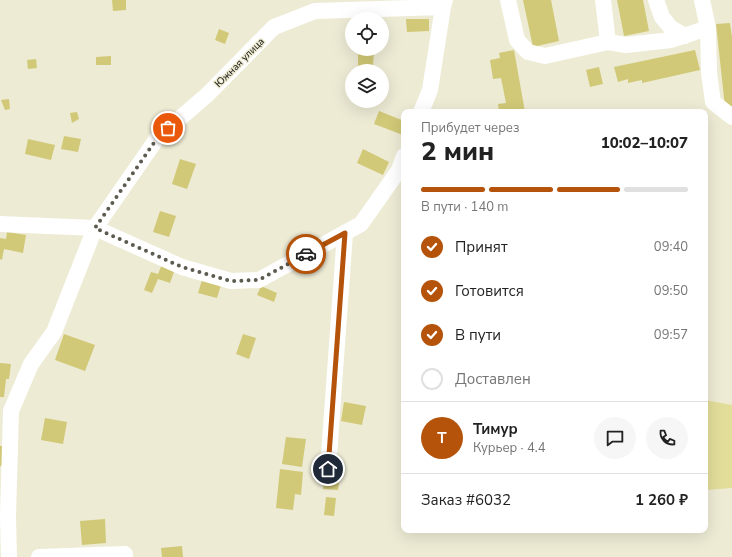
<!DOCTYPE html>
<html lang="ru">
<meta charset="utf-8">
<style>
body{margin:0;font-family:"Nunito Sans",sans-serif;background:#f6f6f6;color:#222;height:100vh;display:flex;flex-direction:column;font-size:15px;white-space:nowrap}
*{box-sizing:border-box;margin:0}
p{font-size:13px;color:#767676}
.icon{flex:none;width:22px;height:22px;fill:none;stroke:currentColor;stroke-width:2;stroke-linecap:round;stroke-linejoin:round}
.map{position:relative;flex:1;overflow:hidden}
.details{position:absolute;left:401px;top:109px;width:307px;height:424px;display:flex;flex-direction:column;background:#fff;border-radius:8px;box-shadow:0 4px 16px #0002}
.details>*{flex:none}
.tools{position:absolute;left:345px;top:12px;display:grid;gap:8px}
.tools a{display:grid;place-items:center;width:44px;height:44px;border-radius:50%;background:#fff;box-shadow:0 4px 16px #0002;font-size:20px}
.pin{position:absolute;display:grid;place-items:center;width:34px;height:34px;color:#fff;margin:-17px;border:2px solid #fff;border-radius:50%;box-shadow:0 1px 4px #0007}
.courier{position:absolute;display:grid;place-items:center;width:40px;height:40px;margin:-20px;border:3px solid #b45309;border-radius:50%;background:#fff;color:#222;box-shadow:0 1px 5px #0007}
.headline em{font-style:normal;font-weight:800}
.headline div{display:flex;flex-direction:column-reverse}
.headline{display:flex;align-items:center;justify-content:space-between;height:68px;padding:0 20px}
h1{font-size:26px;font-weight:800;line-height:30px}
.bar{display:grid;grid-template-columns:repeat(4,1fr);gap:6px 4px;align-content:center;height:48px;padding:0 20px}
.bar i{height:5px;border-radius:3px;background:#e0e0e0}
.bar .selected{background:#b45309}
.bar p{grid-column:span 4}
.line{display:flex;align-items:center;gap:10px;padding:0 20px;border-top:1px solid #e0e0e0}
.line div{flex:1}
.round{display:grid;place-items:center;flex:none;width:42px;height:42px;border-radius:21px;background:#f6f6f6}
ol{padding:0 20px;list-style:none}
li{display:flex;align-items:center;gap:12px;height:44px}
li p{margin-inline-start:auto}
li .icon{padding:4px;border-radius:50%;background:#b45309;color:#fff;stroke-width:4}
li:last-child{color:#767676}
li i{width:22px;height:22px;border:2px solid #e0e0e0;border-radius:50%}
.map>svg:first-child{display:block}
</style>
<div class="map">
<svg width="732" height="557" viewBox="0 0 732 557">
<rect width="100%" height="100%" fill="#edebd4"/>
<!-- green -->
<path fill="#e3dd9a" d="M705,400l27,5v83l-27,2z"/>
<!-- building -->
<path fill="#d1c977" d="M112,0h14v10l-13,1z
M523,0h28l8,41 -26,6z
M617,0h26l6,31 -25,5z
M406,19h23v12l-22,1z
M730,23l2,14v69l-7,1 -9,-83z
M219,29l10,4 -4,11 -10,-4z
M358,49h16l-1,18 -15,-1z
M514,50l11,62h-26l-1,-8 8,-1 -5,-25 -8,1 -3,-19 10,-2 -1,-5z
M695,50l5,20 -58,13v-3l-14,3v-4l-10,3 -4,-15z
M111,56v9h-15v-8z
M36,59l1,9 -9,1 -1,-9z
M599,67l4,17 -13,3 -4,-17z
M9,99l1,10 -5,1 -4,-10z
M379,111l25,10v11l-1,3 -29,-11z
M77,112l2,7 -7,4 -2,-10z
M64,136l17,3 -3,13 -17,-3z
M28,139l27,6 -4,15 -26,-6z
M363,149l26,13 -6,13 -26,-12z
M180,159l16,5 -9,25 -15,-5z
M160,211l16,5 -7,21 -16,-5z
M7,232l19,3 -3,18 -19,-4 -2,11 -2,-1v-21l6,1z
M162,264l13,5 -5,14 -12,-4 -6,14 -8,-3 7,-18 7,2z
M202,280l19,5 -4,13 -19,-5z
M261,286l16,7 -3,9 -17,-7z
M64,334l31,11 -10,26 -30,-11z
M243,334l13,4 -7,21 -13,-5z
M0,363l11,1 -2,15h-3l-2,18h-4z
M344,402l22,4 -4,19 -21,-4z
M45,418l22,4 -4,22 -22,-4z
M286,437l20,2 -4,28 -20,-3z
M0,446h3v20h-3z
M280,469l23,3 -2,23 -6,-1 -2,16 -17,-2z
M324,475l16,2 -2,13 -15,-1z
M326,497l10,1 -2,18 -10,-1z
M105,519l1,24 -24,2 -2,-24z
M182,546l1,11h-21l-1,-9z"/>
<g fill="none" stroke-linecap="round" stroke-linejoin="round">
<!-- minor -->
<path stroke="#fff" stroke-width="16" d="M508,0l9,40 11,12 17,4 63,-14 18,3 45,-5 37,-12
M603,0l5,42
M656,0l6,17 9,11 14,8
M702,0l6,28 1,45 4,29 19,15
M421,112l9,-22 13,-83
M0,224l95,4 87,39 49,14 28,-1 102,-56 38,-54 5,-14
M328,469l17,-236
M9,557l-1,-41 3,-105 20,-47 23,-32 41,-104 63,-91 49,-42 67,-68 41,-16 128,-4 2,-7
M39,557l86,-3"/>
</g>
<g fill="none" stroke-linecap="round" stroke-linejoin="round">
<!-- done -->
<path stroke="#5d5b4f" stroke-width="4" stroke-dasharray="0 7.2" d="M168,128l-10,9 -63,91 87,39 49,14 28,-1 47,-26"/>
<!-- route -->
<path stroke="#b45309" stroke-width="5" d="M306,254l39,-21 -17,236"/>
</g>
<g text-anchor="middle" stroke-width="3" stroke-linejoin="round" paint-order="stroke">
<!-- street labels -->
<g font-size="10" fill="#0f0e07" stroke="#edebd4">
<text transform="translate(239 62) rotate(-45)" y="4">Южная улица</text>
</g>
</g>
</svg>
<div class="tools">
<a><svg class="icon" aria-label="locate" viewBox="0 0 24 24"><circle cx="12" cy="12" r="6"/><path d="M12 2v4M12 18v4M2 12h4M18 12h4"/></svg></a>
<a><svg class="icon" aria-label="layers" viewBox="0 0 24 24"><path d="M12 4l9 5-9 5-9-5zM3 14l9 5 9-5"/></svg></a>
</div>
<div class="pin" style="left:168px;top:128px;background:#ea580c"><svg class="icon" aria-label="bag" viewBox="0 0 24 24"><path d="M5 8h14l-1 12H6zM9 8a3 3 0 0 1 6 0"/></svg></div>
<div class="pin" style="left:328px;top:469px;background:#1f2937"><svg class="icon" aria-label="home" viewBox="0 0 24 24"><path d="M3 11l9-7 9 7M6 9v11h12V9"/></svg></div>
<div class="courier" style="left:306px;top:254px"><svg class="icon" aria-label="car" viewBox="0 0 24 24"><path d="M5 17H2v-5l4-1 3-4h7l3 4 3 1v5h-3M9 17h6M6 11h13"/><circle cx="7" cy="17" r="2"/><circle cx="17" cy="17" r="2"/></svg></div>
<section class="details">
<div class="headline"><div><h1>2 мин</h1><p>Прибудет через</p></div><em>10:02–10:07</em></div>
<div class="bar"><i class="selected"></i><i class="selected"></i><i class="selected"></i><i></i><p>В пути · 140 m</p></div>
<ol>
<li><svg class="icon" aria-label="check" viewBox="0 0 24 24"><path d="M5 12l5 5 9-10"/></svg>Принят<p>09:40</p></li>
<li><svg class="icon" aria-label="check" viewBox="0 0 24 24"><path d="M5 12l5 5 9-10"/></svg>Готовится<p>09:50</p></li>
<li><svg class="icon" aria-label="check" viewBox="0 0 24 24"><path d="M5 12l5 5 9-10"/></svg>В пути<p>09:57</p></li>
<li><i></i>Доставлен</li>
</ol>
<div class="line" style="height:72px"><b class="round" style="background:#b45309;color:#fff">Т</b><div><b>Тимур</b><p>Курьер · 4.4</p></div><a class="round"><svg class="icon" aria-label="chat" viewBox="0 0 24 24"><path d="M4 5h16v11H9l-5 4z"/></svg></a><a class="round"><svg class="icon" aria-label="phone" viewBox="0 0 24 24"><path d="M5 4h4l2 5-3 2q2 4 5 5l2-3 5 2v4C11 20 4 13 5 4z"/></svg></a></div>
<div class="line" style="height:52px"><div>Заказ #6032</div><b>1 260 ₽</b></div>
</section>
</div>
